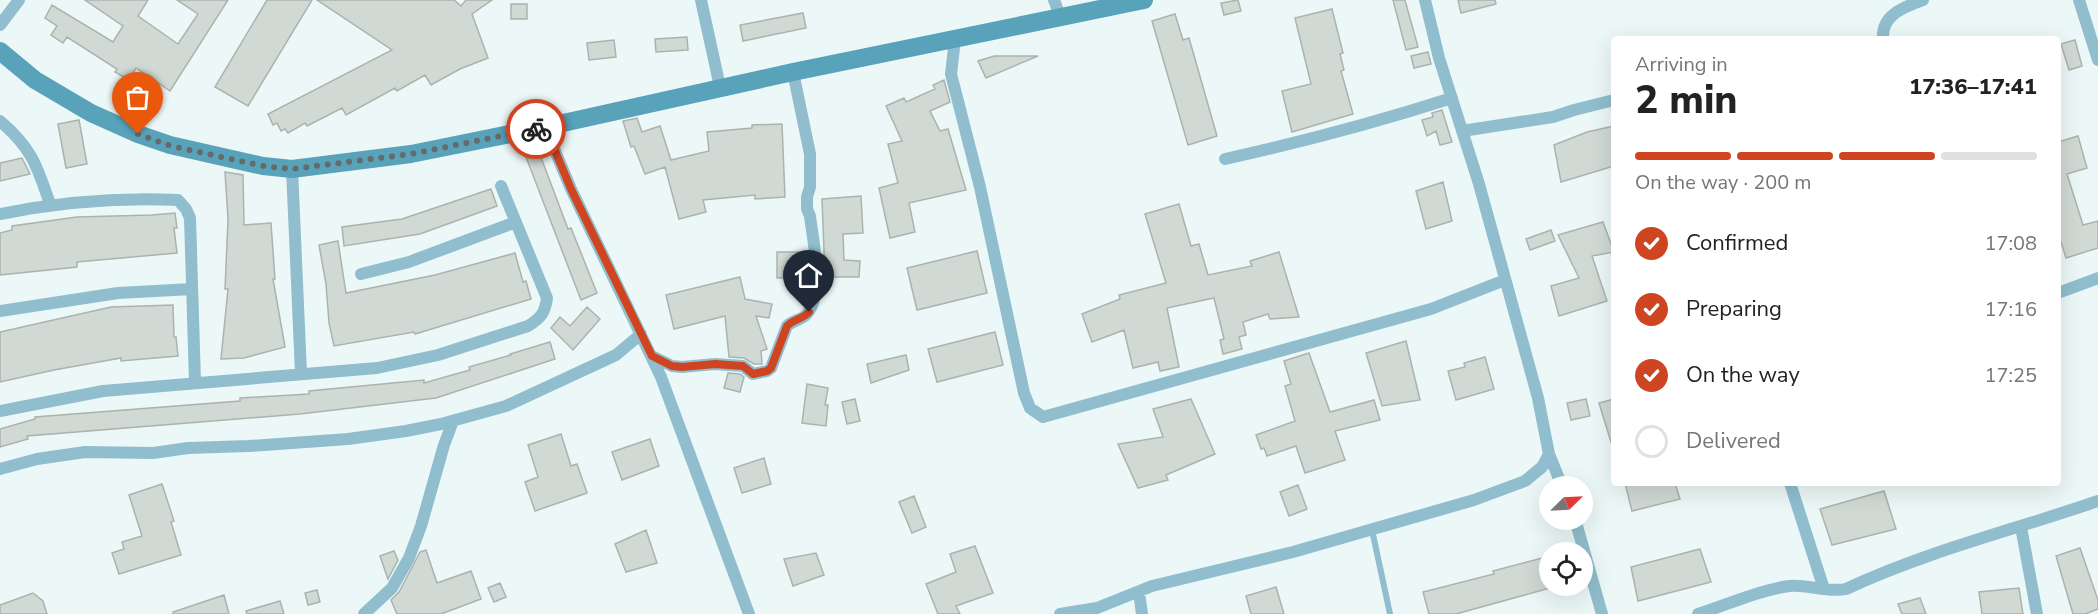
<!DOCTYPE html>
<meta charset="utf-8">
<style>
body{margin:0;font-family:"Nunito Sans",sans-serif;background:#f2f2f2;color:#222;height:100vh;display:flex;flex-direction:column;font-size:22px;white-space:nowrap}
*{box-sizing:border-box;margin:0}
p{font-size:20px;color:#767676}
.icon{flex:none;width:33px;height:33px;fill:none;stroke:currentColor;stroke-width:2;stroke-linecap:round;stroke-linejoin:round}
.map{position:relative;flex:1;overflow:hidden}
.details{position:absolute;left:1611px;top:36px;width:450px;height:450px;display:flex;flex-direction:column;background:#fff;border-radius:6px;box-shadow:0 6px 24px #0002}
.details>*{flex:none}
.needle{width:39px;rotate:66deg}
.controls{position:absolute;left:1539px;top:476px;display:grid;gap:12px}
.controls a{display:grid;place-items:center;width:54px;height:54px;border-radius:50%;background:#fff;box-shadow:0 6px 24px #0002;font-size:30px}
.pin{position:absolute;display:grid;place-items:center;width:51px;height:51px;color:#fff;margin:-62px -26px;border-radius:50% 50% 50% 0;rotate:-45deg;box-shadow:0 0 6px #0007}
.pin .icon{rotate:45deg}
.courier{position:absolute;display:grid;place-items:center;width:60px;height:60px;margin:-30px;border:4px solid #cf4522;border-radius:50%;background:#fff;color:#222;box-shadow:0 2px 8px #0007}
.summary em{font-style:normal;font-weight:800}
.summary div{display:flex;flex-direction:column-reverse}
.summary{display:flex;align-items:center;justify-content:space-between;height:102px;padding:0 24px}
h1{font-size:39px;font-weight:800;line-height:45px}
.bar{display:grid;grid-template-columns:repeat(4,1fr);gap:9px 6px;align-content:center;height:72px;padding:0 24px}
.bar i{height:8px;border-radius:4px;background:#e0e0e0}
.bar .selected{background:#cf4522}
.bar p{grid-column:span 4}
ol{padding:0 24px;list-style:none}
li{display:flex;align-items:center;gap:18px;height:66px}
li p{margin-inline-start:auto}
li .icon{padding:6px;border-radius:50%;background:#cf4522;color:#fff;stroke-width:4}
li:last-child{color:#767676}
li i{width:33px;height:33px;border:3px solid #e0e0e0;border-radius:50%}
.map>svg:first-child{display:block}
</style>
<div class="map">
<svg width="2098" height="614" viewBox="0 0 2098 614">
<rect width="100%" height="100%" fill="#ecf8f7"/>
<!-- building -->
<path fill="#d0d9d4" stroke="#aab3ad" stroke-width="1.5" d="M85,0h63l-10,16 40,28 20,-30 -21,-14h51l-58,91 -34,-23 -7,12 -14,-8 2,-3 -50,-32 -4,6 -12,-8 6,-9 -12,-8 7,-13 61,37 10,-16z
M267,0h45l-64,106 -33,-19z
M317,0h137l7,6 5,-6h26l-20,14 16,44 -28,11 -29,16 -6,-10 -28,16 -2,-3 -49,27 -4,-7 -35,18 -2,-3 -17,10 -3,-4 -4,2 -4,-8 -4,2 -5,-11 124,-64z
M1238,0l3,11 -17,4 -3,-12z
M1393,0h12l13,47 -12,3z
M1458,0h37l1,4 -35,9z
M511,4h16v15h-16z
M1332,9l11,44 -3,1 4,16 -3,1 12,43 -61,18 -10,-41 29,-7 -16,-66z
M803,13l3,15 -63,13 -3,-16z
M1175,14l8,26 6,-2 28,98 -29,9 -36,-124z
M687,37l1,13 -32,2 -1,-13z
M614,40l2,17 -27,3 -2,-17z
M2075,40l7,26 -13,4 -8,-26z
M1428,52l3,12 -17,4 -3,-12z
M994,56h44l-52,22 -8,-17z
M944,80l6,22 -20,9 10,20 8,-2 18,61 -57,13 6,29 -25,6 -11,-50 19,-5 -10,-39 14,-3 -16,-35 18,-8 2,4 29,-13 -2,-4z
M1442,110l10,32 -12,3 -4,-14 -9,5 -5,-16 11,-3 -1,-4z
M637,118l5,14 18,-6 11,34 38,-9 -2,-19 45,-4v-3l30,-1 3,73 -30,2v-4l-52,5 3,12 -27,7 -14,-52 -20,7 -11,-28 -3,1 -8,-26z
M79,120l8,44 -21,4 -8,-44z
M1614,126v40l-53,16 -7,-37 33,-13z
M2078,136l9,32 -20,6 16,51 15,-4v27l-32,10 -5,-16 -3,1v-101z
M539,152l29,77 3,-1 26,65 -16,7 -55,-143z
M22,158l8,16 -30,7v-18z
M225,172l18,3 1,50 27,-2 4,56h-2l12,68 -41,11 -23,1 7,-70h-3l3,-70z
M1443,182l9,39 -26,8 -10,-38z
M491,189l6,17 -77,28 -76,12 -2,-19 60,-8z
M861,196l2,37 -20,1 1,26 16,1 -1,16h-34l-3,-78z
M1179,204l12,42 8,-2 9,31 44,-9 -2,-5 29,-9 20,65 -29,2 -2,-5 -25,8 3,13 -7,2 3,12 -19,5 -3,-14 4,-1 -10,-41 -47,10 12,59 -19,4 -2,-9 -25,6 -9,-38 -32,12 -10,-28 38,-15 -1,-4 47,-12 -21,-69z
M175,213l2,15h-3l3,25 -100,9v5l-77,8v-42l12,-3v-4l65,-9 75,-2z
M1603,222l11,30 -22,4 15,45 -48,15 -8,-30 28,-8 -21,-43z
M1551,230l4,11 -25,9 -4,-11z
M338,241l8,52 89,-18 80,-22 8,29 3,-1 5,18 -116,35 -1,-2 -80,14 -5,-23 -3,-39 -7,-39z
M977,251l10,42 -70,17 -10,-42z
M777,252h30l1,25 -31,1z
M740,277l5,22 27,5 -3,14 -13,-2 11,33 -6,2 1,13h-8l-10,-6 -15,-1 -4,-41 -51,13 -8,-34z
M173,305l1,32h2l2,19 -57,5v-3l-67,12 -54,12v-50l111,-25z
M587,307l13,12 -27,31 -22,-22 9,-11 10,9z
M995,332l8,33 -66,17 -9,-33z
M1406,341l14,59 -38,6 -16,-53z
M550,342l5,17 -119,39 -136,16 -273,22 1,3 -28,8v-18l35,-10v-2l205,-16v-3l69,-4v-3l115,-11v3l46,-13 -1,-3 42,-12 -1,-1z
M1309,353l21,59 44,-12 6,20 -45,11 10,29 -40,13 -9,-27 -29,10 -3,-8 -3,1 -5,-14 39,-14 -10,-35 6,-2 -7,-23z
M906,355l3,15 -38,13 -4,-19z
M1485,357l9,32 -38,11 -8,-29 17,-4 -1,-4z
M728,373l12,1 4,3 -4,15 -16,-4z
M807,384l21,4 -3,17h3l-2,21 -24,-3z
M855,399l5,22 -13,3 -5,-22z
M1191,399l24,55 -49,21 2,5 -30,8 -20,-44 45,-7 -10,-28z
M1586,399l4,17 -19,4 -4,-17z
M1614,399v43h-3l-12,-39z
M561,434l10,32 6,-2 10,29 -52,18 -10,-29 13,-5 -10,-32z
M650,439l9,27 -37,14 -10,-28z
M764,458l7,26 -29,9 -8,-25z
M1625,483h50l5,16 -48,12z
M162,484l12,37 -3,1 10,33 -62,19 -7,-21 12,-4 -2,-7 20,-6 -13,-41z
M1298,485l9,24 -18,7 -9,-24z
M1884,491l12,38 -64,16 -12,-36z
M914,496l12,31 -14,6 -13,-31z
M646,530l11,33 -31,9 -11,-28z
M975,546l18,47 -37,13 4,8h-22l-12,-30 30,-12 -6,-18z
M2080,548l18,52v9l-13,5h-12l-17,-58z
M1700,549l11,33 -73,19 -7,-34z
M426,550l11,33 34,-12 10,28 -40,15h-44l-6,-14 8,-8 21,-40z
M394,551l4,9 -10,19 -8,-23z
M816,553l8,22 -31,11 -9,-27z
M1550,556v32l-94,26h-27l-6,-22 71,-18 -1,-3z
M500,583l6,14 -12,5 -6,-14z
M1276,587l8,27h-33l-5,-18z
M2019,588l4,26h-41l-3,-22z
M317,590l3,12 -12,3 -3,-12z
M33,593l10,8 4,13h-47v-9z
M224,595l5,19h-56v-2z
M1920,598l6,16h-24l-4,-10z
M280,601l4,13h-37l-1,-3z"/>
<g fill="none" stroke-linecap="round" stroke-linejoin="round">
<!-- service -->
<path stroke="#90bece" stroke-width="6" d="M1372,530l18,84"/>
<!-- minor -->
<path stroke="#90bece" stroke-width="12" d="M701,0l19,87
M1054,0l6,16
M1425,0l14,58 40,126 59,214 11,56 13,32
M2079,0l19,60
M0,25l19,-25
M955,39l-4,35 29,113 44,206 6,15 13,9 388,-108 74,-29
M1883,39c-2,-24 21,-32 40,-39
M0,121c32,27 37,45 50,83
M545,127l26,62 90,188 88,237
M1462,131l91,-14 21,-7 40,-10
M1225,159c77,-17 152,-37 227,-61
M292,169l9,204
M0,214c59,-12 118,-17 178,-14l8,9 4,9 5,164
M361,274l48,-12 107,-40
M2058,293l40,-15
M0,311l118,-18 74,-4
M652,356l20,10 10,1 33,-3 28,2 10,8 14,-3 4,-3 16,-42c6,-6 15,-6 20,-12 18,-22 6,-72 3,-98l-3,-7v-12l3,-10v-33l-17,-82
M0,411l103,-20 274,-23 61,-13 90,-29c13,-8 17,-13 19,-28l-46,-112
M0,469l37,-10 48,-7 68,1 35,-5 61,-2 99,-7 58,-8 35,-7 65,-18 110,-51 25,-21
M1790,483l34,106
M1575,519l27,95
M2021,527l16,87
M1139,592l3,22
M364,614l28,-26 17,-30 12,-32 23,-81 9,-24
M1060,614l37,-6 55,-22 141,-34 181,-52 51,-19 17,-14 7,-13
M1698,614c29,-9 61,-24 91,-28 19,-2 38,7 57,3 81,-38 168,-59 252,-88"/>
<!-- secondary -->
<path stroke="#58a2ba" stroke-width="18" d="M0,51l35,29 56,33 47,21 32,11 93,21 29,3 119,-15 134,-27 248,-55 351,-72"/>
</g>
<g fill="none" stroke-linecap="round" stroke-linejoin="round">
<!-- done -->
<path stroke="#646b6b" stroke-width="6" stroke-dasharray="0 10.8" d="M138,134l33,12 92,20 29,3 119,-15 125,-25"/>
<!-- route -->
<path stroke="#cf4522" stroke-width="8" d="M536,129l9,-2 26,62 81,167 20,10 10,1 33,-3 28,2 10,8 14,-3 4,-3 16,-42c7,-7 16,-7 22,-14"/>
</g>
</svg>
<div class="controls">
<a><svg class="needle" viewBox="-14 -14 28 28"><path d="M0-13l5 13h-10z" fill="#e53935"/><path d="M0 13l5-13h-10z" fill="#767676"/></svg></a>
<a><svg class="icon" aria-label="locate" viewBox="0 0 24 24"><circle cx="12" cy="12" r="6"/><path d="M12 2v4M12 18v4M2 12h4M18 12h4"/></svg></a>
</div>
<div class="pin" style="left:138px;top:134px;background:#ea580c"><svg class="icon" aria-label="bag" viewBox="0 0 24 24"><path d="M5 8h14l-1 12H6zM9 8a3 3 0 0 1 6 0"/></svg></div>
<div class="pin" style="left:809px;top:312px;background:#1f2937"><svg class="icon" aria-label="home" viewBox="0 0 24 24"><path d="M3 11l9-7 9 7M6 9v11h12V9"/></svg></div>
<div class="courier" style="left:536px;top:129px"><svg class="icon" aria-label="bike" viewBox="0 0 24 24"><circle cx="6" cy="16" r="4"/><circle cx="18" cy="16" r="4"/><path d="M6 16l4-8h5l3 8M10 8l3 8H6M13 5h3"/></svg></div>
<section class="details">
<div class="summary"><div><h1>2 min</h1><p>Arriving in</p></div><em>17:36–17:41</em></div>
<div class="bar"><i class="selected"></i><i class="selected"></i><i class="selected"></i><i></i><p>On the way · 200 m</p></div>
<ol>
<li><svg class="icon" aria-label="check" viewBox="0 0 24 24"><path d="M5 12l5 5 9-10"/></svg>Confirmed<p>17:08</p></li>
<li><svg class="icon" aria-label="check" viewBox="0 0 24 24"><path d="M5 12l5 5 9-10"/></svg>Preparing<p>17:16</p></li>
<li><svg class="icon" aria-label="check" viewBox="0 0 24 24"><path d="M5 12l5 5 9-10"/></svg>On the way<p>17:25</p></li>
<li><i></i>Delivered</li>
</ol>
</section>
</div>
